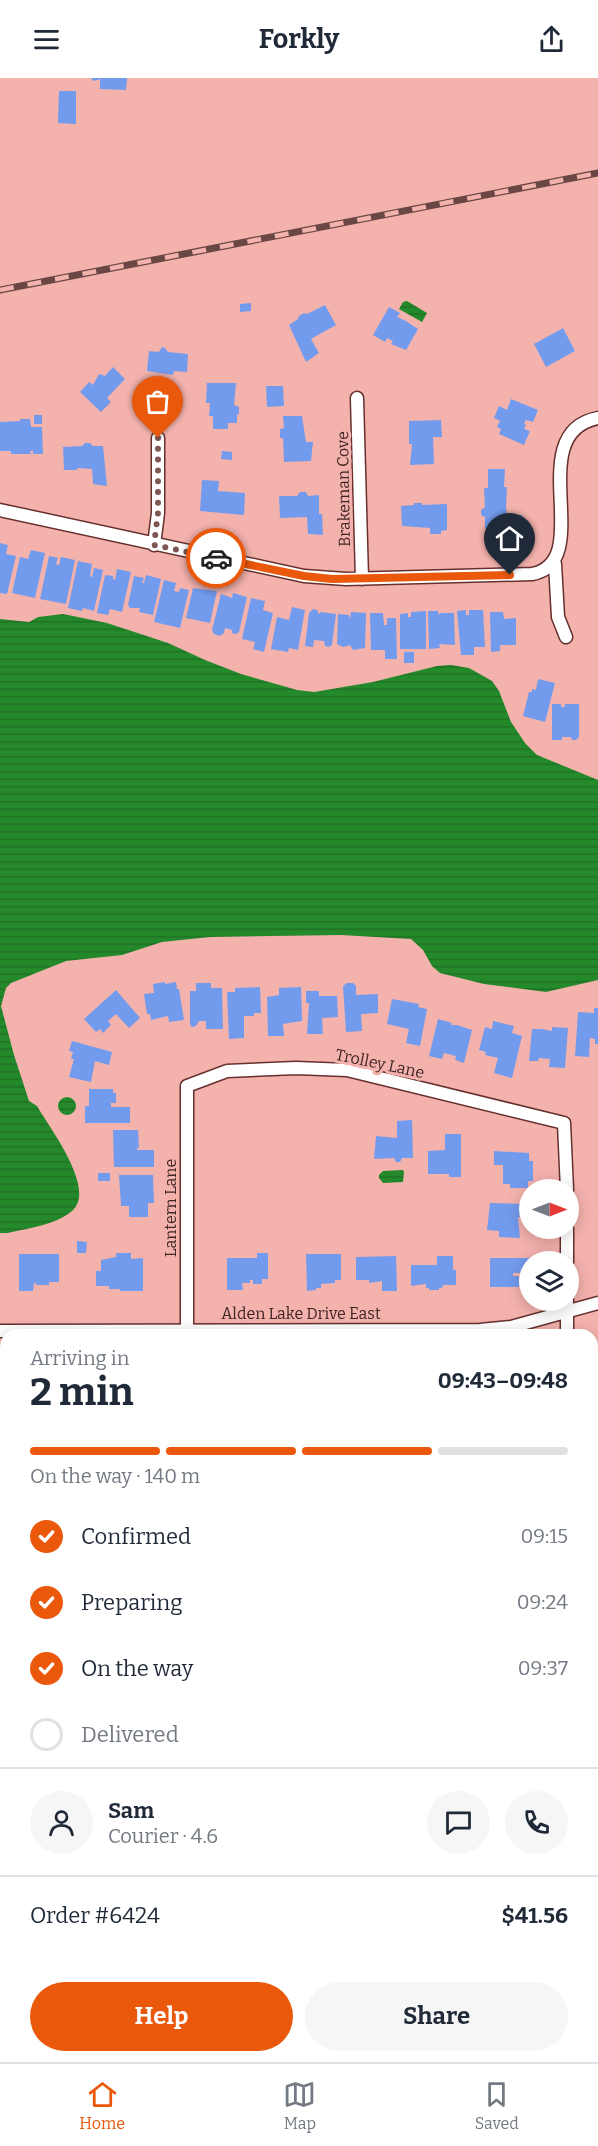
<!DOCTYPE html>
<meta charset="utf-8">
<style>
body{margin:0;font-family:Bitter,serif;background:#f6f6f7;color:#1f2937;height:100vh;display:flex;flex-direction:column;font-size:22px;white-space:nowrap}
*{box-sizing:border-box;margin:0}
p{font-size:20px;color:#747a83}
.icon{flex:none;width:33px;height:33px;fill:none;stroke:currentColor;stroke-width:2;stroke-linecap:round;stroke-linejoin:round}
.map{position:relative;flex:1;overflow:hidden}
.side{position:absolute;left:0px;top:1251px;width:598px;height:734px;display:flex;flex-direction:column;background:#fff;border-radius:18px 18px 0 0;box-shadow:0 3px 15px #0003}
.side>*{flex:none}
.needle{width:39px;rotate:90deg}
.fabs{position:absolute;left:519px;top:1101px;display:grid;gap:12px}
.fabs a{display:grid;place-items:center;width:60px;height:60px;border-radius:50%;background:#fff;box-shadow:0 3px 15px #0003;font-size:30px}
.pin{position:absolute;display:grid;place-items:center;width:51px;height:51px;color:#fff;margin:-62px -26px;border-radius:50% 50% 50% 0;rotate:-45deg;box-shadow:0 0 6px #0007}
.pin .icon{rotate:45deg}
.courier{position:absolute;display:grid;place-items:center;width:60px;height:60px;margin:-30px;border:4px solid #ea580c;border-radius:50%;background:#fff;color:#222;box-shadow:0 2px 8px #0007}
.overview em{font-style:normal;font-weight:700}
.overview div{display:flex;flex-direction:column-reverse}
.overview{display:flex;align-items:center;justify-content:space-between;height:102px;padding:0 30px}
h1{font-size:39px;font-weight:700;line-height:45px}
.bar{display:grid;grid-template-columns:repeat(4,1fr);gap:9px 6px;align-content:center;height:72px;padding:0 30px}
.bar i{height:8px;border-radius:4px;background:#e0e1e3}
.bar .selected{background:#ea580c}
.bar p{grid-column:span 4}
.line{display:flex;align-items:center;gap:15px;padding:0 30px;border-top:2px solid #e0e1e3}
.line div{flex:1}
.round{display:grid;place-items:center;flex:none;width:63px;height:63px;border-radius:32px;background:#f6f6f7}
ol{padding:0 30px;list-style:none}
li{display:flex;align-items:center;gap:18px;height:66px}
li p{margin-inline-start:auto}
li .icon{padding:6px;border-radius:50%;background:#ea580c;color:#fff;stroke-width:4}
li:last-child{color:#747a83}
li i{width:33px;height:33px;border:3px solid #e0e1e3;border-radius:50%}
.button{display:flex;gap:12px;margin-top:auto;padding:12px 30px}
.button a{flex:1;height:69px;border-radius:36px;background:#ea580c;color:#fff;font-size:24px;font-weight:700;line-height:69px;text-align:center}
.button a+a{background:#f6f6f7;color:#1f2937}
header{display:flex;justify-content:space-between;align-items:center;height:78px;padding:0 30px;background:#fff;font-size:27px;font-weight:700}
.menu{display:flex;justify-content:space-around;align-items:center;height:84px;border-top:2px solid #e0e1e3;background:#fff;font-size:16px;color:#747a83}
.menu a{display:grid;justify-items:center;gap:3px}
.menu .selected{color:#ea580c}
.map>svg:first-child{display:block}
</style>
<header><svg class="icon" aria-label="menu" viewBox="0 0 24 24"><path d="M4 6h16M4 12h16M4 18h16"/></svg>Forkly<svg class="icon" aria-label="share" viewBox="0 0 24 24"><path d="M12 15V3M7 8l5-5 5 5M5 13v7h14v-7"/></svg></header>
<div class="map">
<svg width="598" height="1984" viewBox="0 0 598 1984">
<defs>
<pattern id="forest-crowns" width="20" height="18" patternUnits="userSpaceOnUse" patternTransform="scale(1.5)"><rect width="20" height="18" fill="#b08e47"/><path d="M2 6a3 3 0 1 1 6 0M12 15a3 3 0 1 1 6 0" fill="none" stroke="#91743b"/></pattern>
<pattern id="water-rules" width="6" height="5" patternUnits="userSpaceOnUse" patternTransform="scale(1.5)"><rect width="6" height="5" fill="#23892a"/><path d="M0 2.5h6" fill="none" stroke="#207024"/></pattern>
</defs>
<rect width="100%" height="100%" fill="#f4b2ad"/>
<!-- forest -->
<path fill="url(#forest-crowns)" d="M6,1643v335l43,1v5h-49v-340z"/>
<!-- water -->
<path fill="url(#water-rules)" d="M407,223l20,12 -5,9 -23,-13 4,-7z
M63,536l44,9 61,20 37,17 36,14 56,16 17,2 59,-10 64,-16 14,-1 18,3 23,13 7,10 12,31 14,21 12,12 61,25v200l-52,12 -62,-8 -44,-11 -8,-7 -9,-16 -12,-11 -70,-4 -131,2 -48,5 -40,13 -56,6 -55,22 -5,5 -5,18 13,49 15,46 8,5c12,21 59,82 36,104 -16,15 -45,18 -65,23h-8v-614l29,3 9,-5z
M58 1028a9 9 0 1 1 18 0a9 9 0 1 1-18 0Z
M403,1092l1,2 -1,10 -20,1 -4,-5v-3l4,-4z"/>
<!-- building -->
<path fill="#739bed" d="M91,0h36l-1,12 -26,-1v-10l-6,2z
M59,13h17v33l-18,-1z
M251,225v8l-11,1v-8z
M325,227l11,20 -25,14 8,14 -13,9 -17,-37 9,-6 1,-3 5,-3 3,1z
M389,229l11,6 -3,4 9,4 12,8 -12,21 -15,-6 2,-3 -6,-3 -2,4 -12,-7z
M563,250l12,23 -29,16 -12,-23z
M162,269l3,1 3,4 20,2 -1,18 -13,-1 -1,4 -26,-4 2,-20 10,1z
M113,289l12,12 -18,19 4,4 -10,10 -21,-20 9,-10 4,3 6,-11 6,2z
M207,305h29l-2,22 5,2v7l-2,1v8h-9v6h-15v-13h-4l1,-13h-4z
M266,308h17l1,20 -17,1z
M511,321l27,11 -5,12 -7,-2 -2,4 2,1 -2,4 6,2 -6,14 -25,-11 2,-5 -4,-2 3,-6 -6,-3 5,-12 8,4z
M34,337h8v9h-8z
M283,338h19l4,26h7l-2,19 -27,1 -1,-24h-3v-9l4,-1z
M20,341h10l1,8h11l1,27h-10v-3h-3l1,3h-20v-3h-11v-29l20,-1z
M441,342l1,17h-9l1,27 -24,1 2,-21h-3v-23z
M85,365h5l3,3h10l4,40 -14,-2 -1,-15 -15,-1v2h-13l-1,-23 19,-1z
M222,373l10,1v8l-11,-1z
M488,391h17l-1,18h3l-1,20 1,8h15l3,14 -40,-1v-11l-4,-2v-5l4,-3 -1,-19h4z
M202,402l17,1 -1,10 27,2 -1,22 -44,-4z
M300,414h6l2,4 11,-1v19h3l1,21 -15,-1 -1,-17 -27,1 -1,-22h18z
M414,425h8v2l25,-1v26l-6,1v3h-11v-6l-28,-2 -1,-20 13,-1z
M0,465l8,2 -2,9 10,2 -9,38 -7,-1z
M31,472l14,3 -10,45 -23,-5 8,-36 8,2z
M49,478l9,2 -2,6 3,1 2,-8 14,3 -9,44 -26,-5z
M78,483l14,3 -2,12 2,1 2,-9 9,2 -9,41 -11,-3 -1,3 -14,-3z
M117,491l14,3 -9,40 -12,-3 -2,6 -11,-2 8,-38 8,1v3l2,1z
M146,497l15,4 -8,36 -14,-3 1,-4h-10l-2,-3 6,-29 10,2 -2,5h2z
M164,502l12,3 -2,8 5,1 1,-4 9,2 -9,38 -26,-6z
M193,510l24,3 -7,32 -24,-5z
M233,515l14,4 -8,35 -3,2 -4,-1v-3l-7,-2 -1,5 -4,3 -6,-2 -2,-4 9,-36 11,4z
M251,520l14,3 -2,9 10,3 -9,39 -11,-3 2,-7 -13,-3z
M292,529l13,3 -7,40 -9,-2 -1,4 -17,-3 6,-32 12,3z
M313,531l4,1 2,4 2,-2 15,2 -4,31 -3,2 -4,-1 -1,-5 -10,-1 -1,7 -8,-1 4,-33z
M466,532v5h3v-5h14l2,37h-11v8h-13l-4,-44z
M426,533v38h-26v-35l8,-1v4h3v-5z
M428,533h10l1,4 1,-2h14l1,32 -16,-1 1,4 -11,1z
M351,534l15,1 -1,35 -12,2 -3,-5 -7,2 -6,-3 1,-30 11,1 1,4z
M490,534h13l1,7 12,-1v27h-16v6l-9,1z
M370,535h13l1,12h3v-7h9l1,41h-12v-9h-14z
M404,574h10v11h-10z
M538,601l17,4 -10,39 -22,-6 6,-24h3v-3l4,1z
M552,626h9v3h4v-3h14v33l-3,3h-4l-1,-3h-9v3h-10z
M165,904v2l11,-2 1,7h2l5,31 -15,2 -1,-6 -17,4 -1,-6h-3l-3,-20 10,-1 -1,-9z
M196,905h15v5h11l1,41h-17v-8h-7l-3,5 -4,1 -2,-3v-33h6z
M347,905h6l3,3v9l22,-1v19l-17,1 1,17 -16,1 -3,-46z
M260,909l1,26h-7v3h-10v22l-15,1 -2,-47h8v-4z
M301,909l1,34 -19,3 1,12h-16l-1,-39 12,-2v-7z
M116,912l24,28 -11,10 -13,-14 -8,7 3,4 -8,8 -3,-4 -4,3 -12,-13z
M306,913h13v5h18l1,21 -16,1 1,16h-16l2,-31h-3z
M392,921l27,5 -1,3 9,2 -7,37 -14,-3 3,-14 -22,-5z
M594,930h4v36h-3v-5l-5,-1 -1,19 -14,-1 3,-44 16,1z
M438,941l14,4 -1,2h6l15,5 -8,33 -9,-3 1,-4 -12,-3 -2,6 -13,-3z
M493,943l21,5 -2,7 10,3 -10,42 -18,-5 4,-15 -13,-3 1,-3 -7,-2 6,-23 7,2z
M552,949l16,1 -3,40 -16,-1 1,-8 -11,-1 -1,3h-9l3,-32h10l10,2z
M72,963l40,11 -3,13 -14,-4 -4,21 -22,-5 5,-18h-3l2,-7 -4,-1z
M89,1011h24v4h3v10h-5v4h19v16h-45v-17h4z
M412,1042l1,38h-11l-2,4h-4l-2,-4 -20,1 2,-23 21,2v-17z
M113,1052h25l1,18h-2v2h17v17h-40z
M445,1056h16v43h-12v-3h-21v-23l17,-1z
M494,1073l35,2v8h4v20h-5v7h-18v-4h-7v-19h-9z
M98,1095h12v8h-12z
M119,1097h34l1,28h-6v14h-19v-11h-8z
M490,1125l40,1v13h-12l2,21 -21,-1v-6l-12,-1z
M77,1163l10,1 -1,11h-9z
M116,1175h15v6l12,-1v33h-23v-2h-11v-3h-13v-15h5v-11l15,-3z
M257,1175h11v26h-6v5h-9v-4h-3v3h-8l1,7h-16v-32h30z
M19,1176h40v28h-10v3h-13v-2h-2l-1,8h-14z
M306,1176h35v26h-6v3l-14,1v4h-5v2l-9,1z
M396,1178l1,35h-15v-10l-13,2v-3h-13v-23z
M437,1178h16v14h3v15h-13l-1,3h-3v2h-10v-2h-3v-4l-15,2v-21h26z
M490,1180h43v4h-3v11h-17v3h6v11h-29z
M592,1710l6,6v29l-2,2 -4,-6z"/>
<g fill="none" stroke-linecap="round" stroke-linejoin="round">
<defs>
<path id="street" d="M357,320l5,181
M0,432l304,66 42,3 186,-5c66,-12 -12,-141 66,-156
M154,467l4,-32v-75
M555,486l3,53 8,20
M567,1184v-34
M567,1222v35
M187,1251v-243l40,-15 69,-3 51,2 217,53 3,67
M0,1253l480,-1 31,-3 87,-24
M0,1479h6"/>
</defs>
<!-- street casing -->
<use href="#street" stroke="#66302e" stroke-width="15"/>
<!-- street -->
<use href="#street" stroke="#fff" stroke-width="12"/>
<defs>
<path id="rail" d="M0,212l598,-117"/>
</defs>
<!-- rail casing -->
<use href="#rail" stroke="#6a4744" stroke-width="7"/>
<!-- rail -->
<use href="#rail" stroke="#f4b2ad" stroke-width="4.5" stroke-dasharray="14" stroke-linecap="butt"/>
</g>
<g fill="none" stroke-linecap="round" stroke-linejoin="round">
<!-- done -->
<path stroke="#7e5653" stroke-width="6" stroke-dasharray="0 10.8" d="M158,360v75l-4,32 62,13"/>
<!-- route -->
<path stroke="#ea580c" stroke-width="8" d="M216,480l88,18 28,3 178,-4"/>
</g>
<g text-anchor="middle" stroke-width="6" stroke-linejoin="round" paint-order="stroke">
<!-- street labels -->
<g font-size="16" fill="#3f2523" stroke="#f4b2ad">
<text transform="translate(343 411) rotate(-91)" y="6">Brakeman Cove</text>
<text transform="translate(380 985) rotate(12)" y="6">Trolley Lane</text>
<text transform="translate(170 1130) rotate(-90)" y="6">Lantern Lane</text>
<text x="301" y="1241">Alden Lake Drive East</text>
</g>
</g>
</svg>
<div class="fabs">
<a><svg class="needle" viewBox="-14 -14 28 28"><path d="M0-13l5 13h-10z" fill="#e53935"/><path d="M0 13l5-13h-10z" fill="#747a83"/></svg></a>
<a><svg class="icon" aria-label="layers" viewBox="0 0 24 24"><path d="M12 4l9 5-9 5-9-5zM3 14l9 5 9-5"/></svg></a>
</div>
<div class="pin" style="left:158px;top:360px;background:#ea580c"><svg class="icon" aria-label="bag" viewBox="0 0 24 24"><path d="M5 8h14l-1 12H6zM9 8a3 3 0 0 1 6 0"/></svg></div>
<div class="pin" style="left:510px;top:497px;background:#1f2937"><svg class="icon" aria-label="home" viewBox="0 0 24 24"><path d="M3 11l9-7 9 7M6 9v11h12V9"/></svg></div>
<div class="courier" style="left:216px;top:480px"><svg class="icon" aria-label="car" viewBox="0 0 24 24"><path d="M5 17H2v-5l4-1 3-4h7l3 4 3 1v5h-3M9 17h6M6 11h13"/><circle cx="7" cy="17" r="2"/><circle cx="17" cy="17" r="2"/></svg></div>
<section class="side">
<div class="overview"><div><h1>2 min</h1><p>Arriving in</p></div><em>09:43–09:48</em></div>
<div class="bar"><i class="selected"></i><i class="selected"></i><i class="selected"></i><i></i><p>On the way · 140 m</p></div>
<ol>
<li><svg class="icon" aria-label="check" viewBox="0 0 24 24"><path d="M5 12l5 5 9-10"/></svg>Confirmed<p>09:15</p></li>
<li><svg class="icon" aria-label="check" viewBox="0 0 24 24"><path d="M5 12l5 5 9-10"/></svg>Preparing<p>09:24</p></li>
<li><svg class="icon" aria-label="check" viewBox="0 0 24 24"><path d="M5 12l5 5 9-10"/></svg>On the way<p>09:37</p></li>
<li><i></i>Delivered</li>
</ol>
<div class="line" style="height:108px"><a class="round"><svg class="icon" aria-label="person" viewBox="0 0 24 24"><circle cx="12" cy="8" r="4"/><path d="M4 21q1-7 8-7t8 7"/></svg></a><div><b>Sam</b><p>Courier · 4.6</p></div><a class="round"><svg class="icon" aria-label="chat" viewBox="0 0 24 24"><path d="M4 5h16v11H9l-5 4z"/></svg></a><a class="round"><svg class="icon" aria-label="phone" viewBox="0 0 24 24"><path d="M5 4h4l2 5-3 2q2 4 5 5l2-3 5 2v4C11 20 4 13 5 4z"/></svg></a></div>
<div class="line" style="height:78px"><div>Order #6424</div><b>$41.56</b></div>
<div class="button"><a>Help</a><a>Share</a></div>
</section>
</div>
<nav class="menu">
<a class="selected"><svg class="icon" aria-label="home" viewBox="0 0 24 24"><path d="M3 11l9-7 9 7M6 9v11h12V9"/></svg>Home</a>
<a><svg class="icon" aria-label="map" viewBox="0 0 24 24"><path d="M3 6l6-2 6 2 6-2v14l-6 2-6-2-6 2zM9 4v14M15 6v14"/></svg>Map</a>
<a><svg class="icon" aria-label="saved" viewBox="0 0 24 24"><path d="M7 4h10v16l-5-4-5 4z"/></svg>Saved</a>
</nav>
